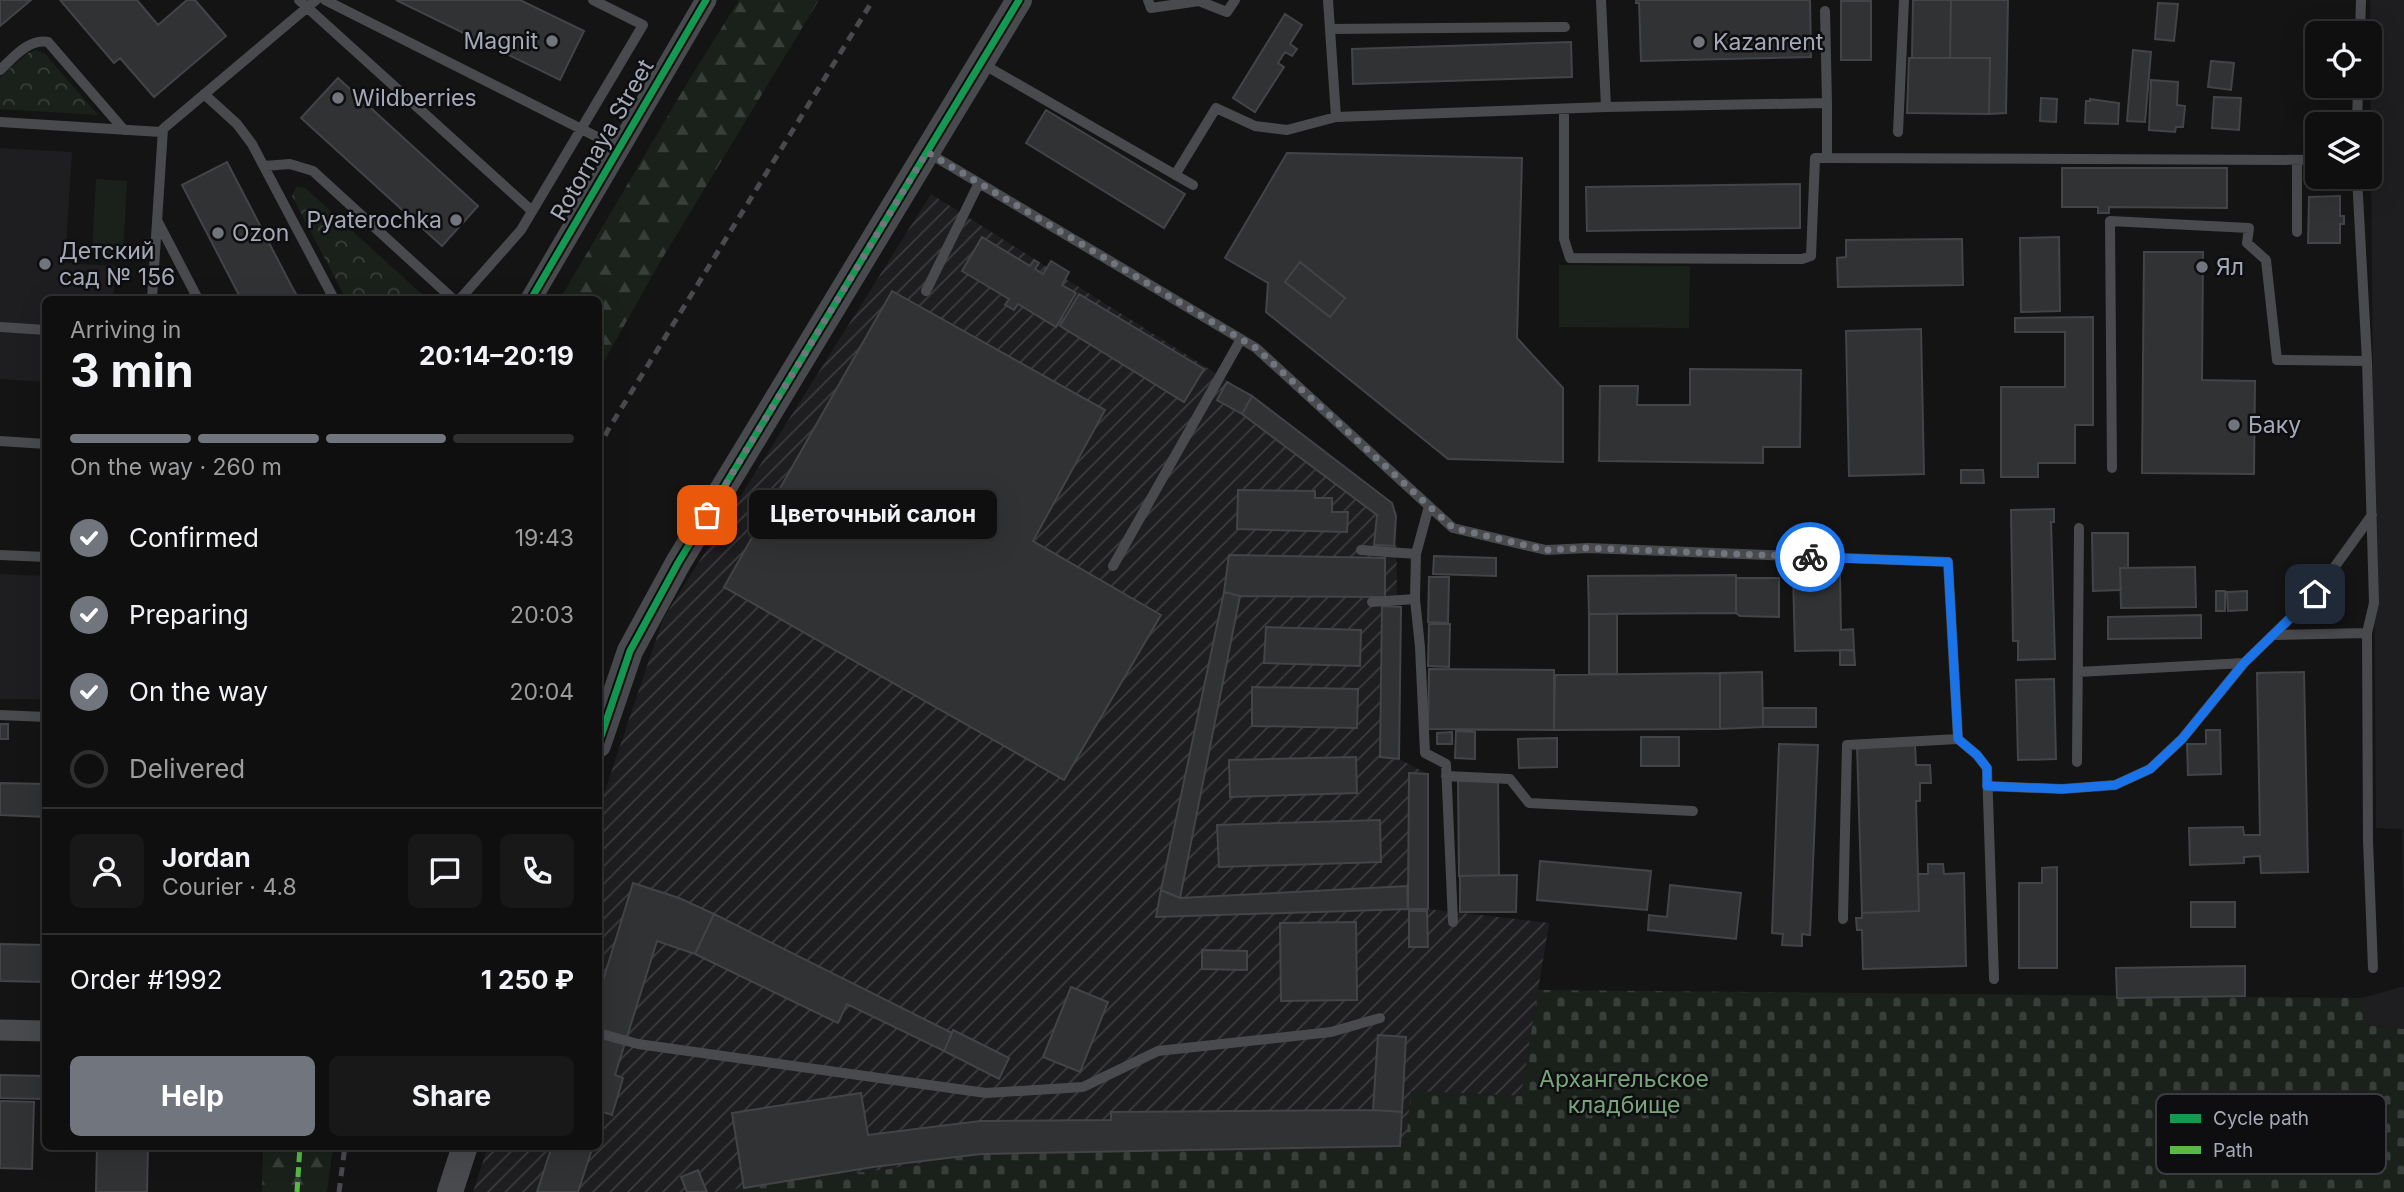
<!DOCTYPE html>
<meta charset="utf-8">
<style>
body{margin:0;font-family:Inter,sans-serif;background:#181818;color:#f1f3f6;height:100vh;display:flex;flex-direction:column;font-size:26px;white-space:nowrap}
*{box-sizing:border-box;margin:0}
p{font-size:23px;color:#9b9c9e}
.icon{flex:none;width:38px;height:38px;fill:none;stroke:currentColor;stroke-width:2;stroke-linecap:round;stroke-linejoin:round}
.map{position:relative;flex:1;overflow:hidden}
.panel{position:absolute;left:42px;top:296px;width:560px;height:854px;display:flex;flex-direction:column;background:#0f0f0f;border-radius:10px;box-shadow:0 7px 28px #0002,0 0 0 2px #2f2f2f}
.panel>*{flex:none}
.tools{position:absolute;left:2305px;top:21px;display:grid;gap:14px}
.tools a{display:grid;place-items:center;width:77px;height:77px;border-radius:10px;background:#0f0f0f;box-shadow:0 7px 28px #0002,0 0 0 2px #2f2f2f;font-size:35px}
.pin{position:absolute;display:grid;place-items:center;width:60px;height:60px;color:#fff;margin:-30px;border-radius:14px;box-shadow:0 4px 10px #0006}
.courier{position:absolute;display:grid;place-items:center;width:70px;height:70px;margin:-35px;border:5px solid #1a73e8;border-radius:50%;background:#fff;color:#222;box-shadow:0 2px 9px #0007}
.bubble{position:absolute;height:49px;border-radius:10px;background:#0f0f0f;box-shadow:0 7px 28px #0002,0 0 0 2px #2f2f2f;font-size:23px;font-weight:700;line-height:49px;text-align:center}
.overview em{font-style:normal;font-weight:700}
.overview div{display:flex;flex-direction:column-reverse}
.overview{display:flex;align-items:center;justify-content:space-between;height:119px;padding:0 28px}
h1{font-size:46px;font-weight:700;line-height:52px}
.bar{display:grid;grid-template-columns:repeat(4,1fr);gap:10px 7px;align-content:center;height:84px;padding:0 28px}
.bar i{height:9px;border-radius:5px;background:#2f2f2f}
.bar .on{background:#71757e}
.bar p{grid-column:span 4}
.line{display:flex;align-items:center;gap:18px;padding:0 28px;border-top:2px solid #2f2f2f}
.line div{flex:1}
.round{display:grid;place-items:center;flex:none;width:74px;height:74px;border-radius:10px;background:#181818}
ol{padding:0 28px;list-style:none}
li{display:flex;align-items:center;gap:21px;height:77px}
li p{margin-inline-start:auto}
li .icon{padding:7px;border-radius:50%;background:#71757e;color:#fff;stroke-width:4}
li:last-child{color:#9b9c9e}
li i{width:38px;height:38px;border:4px solid #2f2f2f;border-radius:50%}
.cta{display:flex;gap:14px;margin-top:auto;padding:14px 28px}
.cta a{flex:1;height:80px;border-radius:10px;background:#71757e;color:#fff;font-size:28px;font-weight:700;line-height:80px;text-align:center}
.cta a+a{background:#181818;color:#f1f3f6}
.map>svg:first-child{display:block}
</style>
<div class="map">
<svg width="2404" height="1192" viewBox="0 0 2404 1192">
<defs>
<pattern id="industrial-furrows" width="10" height="10" patternUnits="userSpaceOnUse" patternTransform="scale(1.75)"><rect width="10" height="10" fill="#1e1e20"/><path d="M-1 1l2-2M0 10L10 0M9 11l2-2" fill="none" stroke="#3c3c3e"/></pattern>
<pattern id="forest-firs" width="22" height="20" patternUnits="userSpaceOnUse" patternTransform="scale(1.75)"><rect width="22" height="20" fill="#1a211b"/><path d="M5 1l3.5 6h-7zM16 11l3.5 6h-7z" fill="#383e3a"/></pattern>
<pattern id="cemetery-stones" width="16" height="16" patternUnits="userSpaceOnUse" patternTransform="scale(1.75)"><rect width="16" height="16" fill="#1a211b"/><path d="M2 7V4a2 2 0 0 1 4 0v3zM10 15v-3a2 2 0 0 1 4 0v3z" fill="#383e3a"/></pattern>
<pattern id="park-crowns" width="20" height="18" patternUnits="userSpaceOnUse" patternTransform="scale(1.75)"><rect width="20" height="18" fill="#1a211b"/><path d="M2 6a3 3 0 1 1 6 0M12 15a3 3 0 1 1 6 0" fill="none" stroke="#383e3a"/></pattern>
</defs>
<rect width="100%" height="100%" fill="#141414"/>
<!-- built -->
<path fill="#1e1e20" d="M2370,0h34v1029l-41,-4 -1,-27 42,-12 -2,-157 -26,-1z
M0,148l72,4 -7,111 51,3 -3,33h-67l-1,83 -45,-3z
M0,574l45,2v123h-45z"/>
<!-- industrial -->
<path fill="url(#industrial-furrows)" d="M931,194l321,202 140,107 4,13 3,243 29,15v135l121,14 -28,173 -110,-5 -5,50 -432,13 -90,16 -132,13 -24,9h-255l15,-46h110l1,-338 64,-189z"/>
<!-- forest -->
<path fill="url(#forest-firs)" d="M739,0h80l-159,262 -61,108 -1,-71h-38l129,-219z
M263,1146h70l-6,46h-65z"/>
<!-- cemetery -->
<path fill="url(#cemetery-stones)" d="M1538,990l824,8 2,27 40,4v163h-1676l24,-9 132,-13 90,-16 432,-13 5,-50 110,5z"/>
<!-- park -->
<path fill="url(#park-crowns)" d="M36,50l9,4 53,61 -98,-6v-32l28,-24z
M296,187l9,1 122,111h-81l-54,-103z"/>
<!-- pitch -->
<path fill="#1a211b" d="M96,179l31,2 -4,73 -31,-2z
M1559,265l131,1 -1,62 -130,-1z"/>
<!-- building -->
<path fill="#313234" stroke="#424448" stroke-width="2" d="M0,0h31l-31,26z
M60,0h77l21,25 29,-25h8l31,36 -72,61 -34,-39 -6,5z
M396,0h124l64,31 -24,49z
M1636,0h174l1,57 -170,4 -2,-58h-3z
M1913,0h38l-1,58h-38z
M1951,0h57l-2,113 -17,1 1,-56h-40z
M1841,1h30v59h-30z
M2158,3l20,1 -4,37 -19,-2z
M1285,14l17,11 -12,19 7,5 -5,7 -7,-4 -7,11 6,4 -29,45 -22,-14z
M1571,42l1,35 -219,7 -1,-35z
M2133,50l18,2 -6,70 -18,-1z
M1909,58h81l-1,56 -82,-1z
M2211,61l23,2 -3,27 -23,-3z
M338,78l140,128 -36,40 -141,-128z
M2151,80l27,2 -1,23 8,1 -2,21h-7l-1,5 -26,-2z
M2214,97l27,1 -2,32 -27,-2z
M2041,98l16,1 -1,23 -16,-1z
M2090,99l29,4 -1,21 -33,-1 1,-22h4z
M1046,110l139,84 -21,34 -138,-85z
M1287,153l235,5 -5,180 46,50v74l-115,-3 -182,-147 2,-29 -43,-25z
M227,162l65,125 7,12h-58l-59,-114z
M2062,168h165v40l-118,-1v6h-11v-6h-36z
M1800,184v44l-213,3 -1,-44z
M2340,196v20h4v8h-4v19h-32l1,-46z
M982,237l48,29 4,-6 5,3 -4,6 8,5 8,-13 18,11 -7,13 14,8 -20,34 -38,-23 -4,6 -9,-5 4,-6 -47,-28z
M2059,237l1,74 -39,1 -1,-74z
M1962,239l1,46 -125,2 -1,-29 9,-1v-17z
M2144,252h59l-1,128 53,1 -1,93 -112,-1z
M1300,262l45,36 -15,19 -45,-35z
M892,291l213,119 -72,131 128,74 -97,165 -340,-193z
M1079,294l125,75 -20,33 -124,-76z
M2093,317v108h-18v38h-37v14h-37v-90h64v-55h-50v-14z
M1921,329l3,145 -75,2 -3,-145z
M1690,369l111,1 -1,77h-37v16l-164,-2 1,-75h38l-1,19h53z
M1227,382l25,14 -10,18 -25,-14z
M1252,396l140,107 4,13 -2,30 -20,-1 3,-30 -135,-101z
M1961,470h22l1,13h-23z
M1238,490l77,1v7h17v14h16l-1,20 -110,-3z
M2054,509v13h-3l4,137 -37,1v-19h-5l-2,-131z
M2092,533h36v35h-8l1,22 -28,1z
M1229,555l156,3v39l-145,-1 -16,-4z
M1434,556l62,2v18l-63,-2z
M2195,567l1,40 -75,1 -1,-40z
M1840,574l1,56 12,-1 1,21 -59,1 -2,-76z
M1736,575v38l-147,1 -1,-38z
M1429,577h20l-1,46 -20,-1z
M1736,578h43v39l-39,-1 -4,-3z
M2216,591h9v20h-9z
M2247,591v19l-19,1 -1,-19z
M1224,592l16,4 -60,302 -19,-8z
M1382,606l19,1 -2,152 -19,-2z
M1589,614h28v60h-28z
M2201,615v23l-93,1v-22z
M1429,624h21l-1,43 -21,-1z
M1266,627l95,3 -1,36 -96,-3z
M1840,650h14l1,15h-15z
M1429,669l125,1v60l-126,-1z
M1762,672l1,55 -43,2v-56z
M2304,672l4,200 -47,1 -1,-17 -16,1v6l-54,2 -1,-37 54,-1 1,8h16l-3,-162z
M1720,673v56l-166,1 1,-55z
M2054,679l2,80 -38,1 -2,-80z
M1252,687l106,2 -1,39 -105,-2z
M1763,708h53v19h-53z
M0,724h8v15h-8z
M2206,730h14l1,44 -33,1 -1,-31h19z
M1456,731l19,1v27l-20,-1z
M1452,732v12h-15v-11z
M1641,737h38v29h-38z
M1557,738v29l-38,1 -1,-29z
M1779,744l39,1 -8,190 -8,-1v12l-20,-1 1,-11 -11,-1z
M1915,745l1,20h14l1,18h-11v18h-4l3,110 -57,2 -5,-167z
M1356,757l1,36 -127,4 -1,-37z
M1409,773l19,1v135h-20z
M1498,780l1,95 -40,1 -1,-95z
M0,783l46,1v33l-46,-2z
M1380,820l1,42 -162,5 -2,-42z
M1540,861l111,10 -4,39 -110,-10z
M1928,864h15l1,10 20,-1 2,93 -103,3 -1,-39h-5l-1,-12h6v-5l57,-2 -1,-37h10z
M2057,867v101h-38v-85h23v-15z
M1517,875l-1,37h-56v-36z
M633,883l46,15 35,16 -19,40 -38,-13 -42,134 8,3 -11,37 -9,-3 -5,15v-130z
M1670,885l71,8 -5,46 -88,-9 1,-15 18,2z
M1407,886l1,23 -252,8 5,-27 19,8z
M2191,902h44v25h-44z
M1409,911h18l1,36h-19z
M714,914l238,119 -8,18 -97,-47 -9,19 -143,-69z
M1356,922l1,78 -76,1 -1,-78z
M0,944l46,1v37l-46,-1z
M1202,950l45,1v19l-45,-1z
M2245,966v30l-128,2 -1,-30z
M1071,987l37,15 -28,70 -37,-15z
M953,1030l56,28 -10,21 -55,-28z
M1378,1035l28,2 -4,75 -29,-2z
M0,1075l46,1v23l-46,-1z
M861,1093l7,42 112,-14 131,-1v-8l262,-2 29,2 -2,34 -419,8 -108,13 -129,21 -12,-75z
M0,1101l34,1 -2,67 -32,-1z
M97,1146h51l-1,46h-51z
M552,1146h41l-15,46h-41z
M698,1170l9,22h-20l-6,-15z"/>
<g fill="none" stroke-linecap="round" stroke-linejoin="round">
<!-- service -->
<path stroke="#484a4d" stroke-width="10" d="M299,0l233,211
M325,0l294,148
M1148,0l3,8 48,-7 28,11 8,-12
M1328,0l8,117 270,-10
M1601,0l5,107 221,-4v55l490,2
M1825,11l2,92
M1330,29l235,-2
M2360,33l1,-33
M981,63l212,122
M0,70c13,-12 29,-32 48,-28l76,88
M204,94l33,30 15,20 82,155
M1564,110v129l6,19 232,1 9,-3 4,-98h12
M0,122l161,10
M2357,124l1,-38
M1898,132l6,-132
M927,152l329,196 197,180 93,22 42,-2 360,14 10,177
M2297,161v71
M264,166l26,-2 23,7 140,128
M1175,175l41,-67 39,18 32,4 49,-13
M2357,177l10,184 7,242 -7,30 1,208 5,127
M158,222l40,77
M926,291l53,-108
M152,299l11,-170 153,-129
M460,299l61,-69 122,-205 -50,-25
M0,327l46,3
M0,441l46,3
M2112,468l-2,-247 139,7 -2,15 19,17 11,100 90,1
M1429,506l-13,48 -1,45 5,48 5,106 21,11 7,158
M1361,550l55,4
M0,555l46,2
M1113,566l128,-227
M1372,602l43,-3
M2273,635l94,-2
M2078,672l166,-9
M0,715l46,2
M2077,762l2,-234
M1446,776l64,3 19,24 164,8
M1987,786l75,3 53,-4 35,-16 32,-30 62,-76 71,-69 57,-79
M1843,919l4,-174 111,-6 19,16 10,13 7,211
M598,1033l40,11 348,49 97,-6 75,-36 173,-19 49,-14"/>
<!-- minor -->
<path stroke="#484a4d" stroke-width="21" d="M531,299l175,-299
M0,1030l46,1"/>
<!-- tertiary -->
<path stroke="#484a4d" stroke-width="26" d="M598,745l32,-94 48,-88 341,-563
M450,1192l15,-46"/>
<!-- rail -->
<path stroke="#484a4d" stroke-width="5" stroke-dasharray="9 7" stroke-linecap="butt" d="M598,450l10,-20 265,-430
M339,1192l6,-46"/>
<!-- quiet -->
<path stroke="#58b947" stroke-width="5" stroke-dasharray="10 5" stroke-linecap="butt" d="M297,1192l3,-46"/>
<defs>
<path id="cycleway" d="M531,299l175,-299
M598,745l32,-94 48,-88 341,-563"/>
</defs>
<!-- cycleway casing -->
<use href="#cycleway" stroke="#0e0e10" stroke-width="11"/>
<!-- cycleway -->
<use href="#cycleway" stroke="#139951" stroke-width="7"/>
</g>
<g fill="none" stroke-linecap="round" stroke-linejoin="round">
<!-- done -->
<path stroke="#71757e" stroke-width="7" stroke-dasharray="0 12.6" d="M707,515l220,-363 329,196 197,180 93,22 42,-2 222,9"/>
<!-- route -->
<path stroke="#1a73e8" stroke-width="9" d="M1810,557l138,5 10,177 19,16 10,13v18l75,3 53,-4 35,-16 32,-30 62,-76 71,-69"/>
</g>
<!-- markers -->
<g fill="#71757e" stroke="#0e0e10" stroke-width="2.5">
<circle cx="552" cy="41" r="7"/>
<circle cx="1699" cy="42" r="7"/>
<circle cx="338" cy="98" r="7"/>
<circle cx="456" cy="220" r="7"/>
<circle cx="218" cy="233" r="7"/>
<circle cx="45" cy="264" r="7"/>
<circle cx="2202" cy="267" r="7"/>
<circle cx="2234" cy="425" r="7"/>
</g>
<g text-anchor="middle" stroke-width="5" stroke-linejoin="round" paint-order="stroke">
<!-- poi labels -->
<g font-size="23" fill="#a3a9b7" stroke="#0e0e10" text-anchor="start">
<text x="538" y="49" text-anchor="end">Magnit</text>
<text x="1713" y="50">Kazanrent</text>
<text x="352" y="106">Wildberries</text>
<text x="442" y="228" text-anchor="end">Pyaterochka</text>
<text x="232" y="241">Ozon</text>
<text x="59" y="259">Детский<tspan x="59" dy="26">сад № 156</tspan></text>
<text x="2216" y="275">Ял</text>
<text x="2248" y="433">Баку</text>
</g>
<!-- street labels -->
<g font-size="23" fill="#a3a9b7" stroke="#0e0e10">
<text transform="translate(602 140) rotate(-60)" y="8">Rotornaya Street</text>
</g>
<!-- park labels -->
<g font-size="23" fill="#78a47c" stroke="#0e0e10">
<text x="1624" y="1087">Архангельское<tspan x="1624" dy="26">кладбище</tspan></text>
</g>
</g>
<!-- legend -->
<rect x="2156" y="1094" width="230" height="80" rx="10" fill="#0e0e10" stroke="#3b3c42" stroke-width="2"/>
<rect x="2170" y="1114" width="31" height="9" fill="#139951"/>
<rect x="2170" y="1146" width="31" height="8" fill="#58b947"/>
<g font-size="19" fill="#a3a9b7">
<text x="2213" y="1125">Cycle path</text>
<text x="2213" y="1157">Path</text>
</g>
</svg>
<div class="tools">
<a><svg class="icon" aria-label="locate" viewBox="0 0 24 24"><circle cx="12" cy="12" r="6"/><path d="M12 2v4M12 18v4M2 12h4M18 12h4"/></svg></a>
<a><svg class="icon" aria-label="layers" viewBox="0 0 24 24"><path d="M12 4l9 5-9 5-9-5zM3 14l9 5 9-5"/></svg></a>
</div>
<div class="pin" style="left:707px;top:515px;background:#ea580c"><svg class="icon" aria-label="bag" viewBox="0 0 24 24"><path d="M5 8h14l-1 12H6zM9 8a3 3 0 0 1 6 0"/></svg></div>
<div class="pin" style="left:2315px;top:594px;background:#1f2937"><svg class="icon" aria-label="home" viewBox="0 0 24 24"><path d="M3 11l9-7 9 7M6 9v11h12V9"/></svg></div>
<div class="courier" style="left:1810px;top:557px"><svg class="icon" aria-label="bike" viewBox="0 0 24 24"><circle cx="6" cy="16" r="4"/><circle cx="18" cy="16" r="4"/><path d="M6 16l4-8h5l3 8M10 8l3 8H6M13 5h3"/></svg></div>
<div class="bubble" style="left:749px;top:490px;width:248px">Цветочный салон</div>
<section class="panel">
<div class="overview"><div><h1>3 min</h1><p>Arriving in</p></div><em>20:14–20:19</em></div>
<div class="bar"><i class="on"></i><i class="on"></i><i class="on"></i><i></i><p>On the way · 260 m</p></div>
<ol>
<li><svg class="icon" aria-label="check" viewBox="0 0 24 24"><path d="M5 12l5 5 9-10"/></svg>Confirmed<p>19:43</p></li>
<li><svg class="icon" aria-label="check" viewBox="0 0 24 24"><path d="M5 12l5 5 9-10"/></svg>Preparing<p>20:03</p></li>
<li><svg class="icon" aria-label="check" viewBox="0 0 24 24"><path d="M5 12l5 5 9-10"/></svg>On the way<p>20:04</p></li>
<li><i></i>Delivered</li>
</ol>
<div class="line" style="height:126px"><a class="round"><svg class="icon" aria-label="person" viewBox="0 0 24 24"><circle cx="12" cy="8" r="4"/><path d="M4 21q1-7 8-7t8 7"/></svg></a><div><b>Jordan</b><p>Courier · 4.8</p></div><a class="round"><svg class="icon" aria-label="chat" viewBox="0 0 24 24"><path d="M4 5h16v11H9l-5 4z"/></svg></a><a class="round"><svg class="icon" aria-label="phone" viewBox="0 0 24 24"><path d="M5 4h4l2 5-3 2q2 4 5 5l2-3 5 2v4C11 20 4 13 5 4z"/></svg></a></div>
<div class="line" style="height:91px"><div>Order #1992</div><b>1 250 ₽</b></div>
<div class="cta"><a>Help</a><a>Share</a></div>
</section>
</div>
